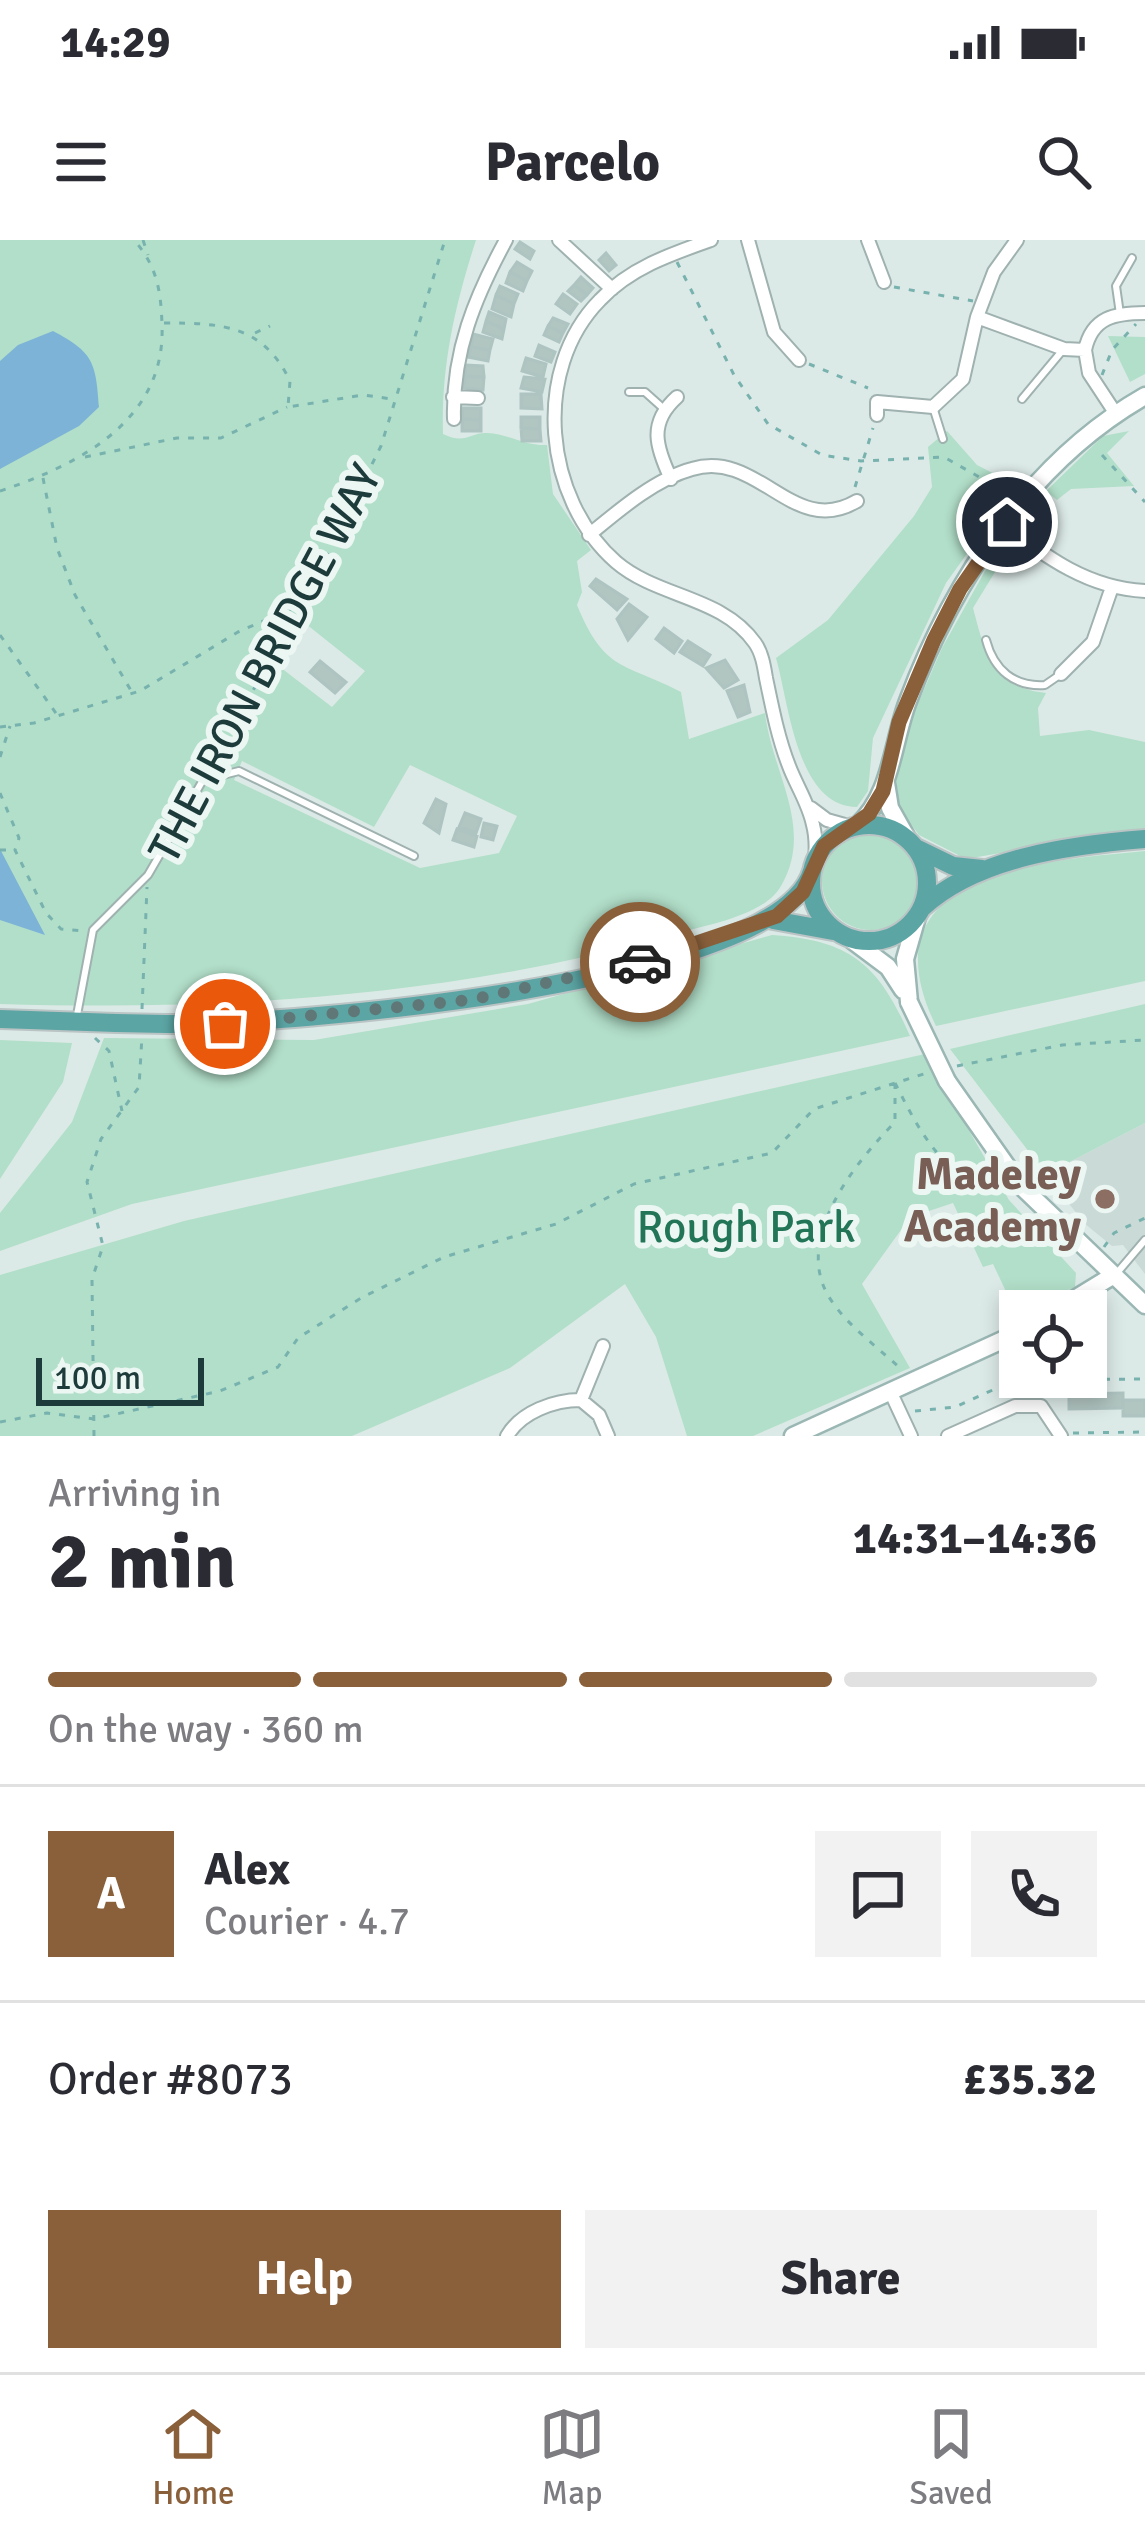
<!DOCTYPE html>
<meta charset="utf-8">
<style>
body{margin:0;font-family:Signika,sans-serif;background:#f2f2f3;color:#2b2b33;height:100vh;display:flex;flex-direction:column;font-size:45px;white-space:nowrap}
*{box-sizing:border-box;margin:0}
p{font-size:39px;color:#7c7c81}
.icon{flex:none;width:66px;height:66px;fill:none;stroke:currentColor;stroke-width:2;stroke-linecap:round;stroke-linejoin:round}
.map{position:relative;height:1196px;overflow:hidden}
.side{display:flex;flex-direction:column;background:#fff;flex:1}
.side>*{flex:none}
.tools{position:absolute;left:999px;top:1050px;display:grid;gap:24px}
.tools a{display:grid;place-items:center;width:108px;height:108px;border-radius:0px;background:#fff;box-shadow:0 6px 18px #0003;font-size:60px}
.scale{position:absolute;left:36px;bottom:30px;width:168px;box-sizing:border-box;padding-left:12px;border:6px solid #1c3b3a;border-top:0;font-size:33px;line-height:42px;white-space:nowrap;color:#1c3b3a;-webkit-text-stroke:9px #ecf7f4;paint-order:stroke}
.pin{position:absolute;display:grid;place-items:center;width:102px;height:102px;color:#fff;margin:-51px;border:6px solid #fff;border-radius:50%;box-shadow:0 3px 12px #0007}
.courier{position:absolute;display:grid;place-items:center;width:120px;height:120px;margin:-60px;border:9px solid #8a603b;border-radius:50%;background:#fff;color:#222;box-shadow:0 3px 15px #0007}
.head em{font-style:normal;font-weight:700}
.head div{display:flex;flex-direction:column-reverse}
.head{display:flex;align-items:center;justify-content:space-between;height:204px;padding:0 48px}
h1{font-size:78px;font-weight:700;line-height:90px}
.bar{display:grid;grid-template-columns:repeat(4,1fr);gap:18px 12px;align-content:center;height:144px;padding:0 48px}
.bar i{height:15px;border-radius:9px;background:#e1e1e2}
.bar .active{background:#8a603b}
.bar p{grid-column:span 4}
.line{display:flex;align-items:center;gap:30px;padding:0 48px;border-top:3px solid #e1e1e2}
.line div{flex:1}
.round{display:grid;place-items:center;flex:none;width:126px;height:126px;border-radius:0px;background:#f2f2f3}
.cta{display:flex;gap:24px;margin-top:auto;padding:24px 48px}
.cta a{flex:1;height:138px;border-radius:0px;background:#8a603b;color:#fff;font-size:48px;font-weight:700;line-height:138px;text-align:center}
.cta a+a{background:#f2f2f3;color:#2b2b33}
.status{display:flex;justify-content:space-between;align-items:center;height:84px;padding:0 60px;background:#fff;direction:ltr}
.status svg{height:33px;fill:currentColor}
header{display:flex;justify-content:space-between;align-items:center;height:156px;padding:0 48px;background:#fff;font-size:54px;font-weight:700}
.tabs{display:flex;justify-content:space-around;align-items:center;height:168px;border-top:3px solid #e1e1e2;background:#fff;font-size:33px;color:#7c7c81}
.tabs a{display:grid;justify-items:center;gap:6px}
.tabs .active{color:#8a603b}
.map>svg:first-child{display:block}
</style>
<div class="status"><b>14:29</b><svg viewBox="0 0 49 12"><path d="M0 12V9h3v3zM5 12V6h3v6zM10 12V3h3v9zM15 12V0h3v12zM26 1h20v11H26zM47 4h2v5h-2z"/></svg></div>
<header><svg class="icon" aria-label="menu" viewBox="0 0 24 24"><path d="M4 6h16M4 12h16M4 18h16"/></svg>Parcelo<svg class="icon" aria-label="search" viewBox="0 0 24 24"><circle cx="10" cy="10" r="6"/><path d="M15 15l6 6"/></svg></header>
<div class="map">
<svg width="1145" height="1196" viewBox="0 0 1145 1196">
<rect width="100%" height="100%" fill="#dceae7"/>
<!-- built -->
<path fill="#cadad7" d="M1145,883v151l-22,-29 -11,1 -28,-23 -38,-49z"/>
<!-- green -->
<path fill="#b2dfc9" fill-rule="evenodd" d="M0,0h476c-21,65 -35,126 -33,194 22,11 28,-2 44,-1 22,1 38,13 60,12l6,49 38,56 -14,11 5,31 -5,13c28,68 47,57 104,87l8,47 76,-26c7,60 50,115 16,173 -17,30 -75,39 -106,48 -221,62 -447,77 -675,70zM301,380l64,51 -33,36 -56,-43zM242,521l132,66 36,-62 107,51 -18,37 -79,15 -186,-88z
M1108,96l37,1v37l-15,8z
M947,191l30,34 39,20 -70,98 -73,155 -5,53 -11,16c-60,0 -68,-103 -81,-149l52,-38 86,-104 18,-29 -4,-40z
M1129,191l-22,22 27,33 -63,3 -14,11 -11,-9 57,-55z
M1014,301l-41,67c13,48 18,79 73,85l-8,15 2,28 49,-6 56,12v86l-179,31 -47,-24 -19,-25 -4,-31 13,-55 33,-76 43,-77 20,-27z
M822 641a49 49 0 1 1 98 0a49 49 0 1 1-98 0Z
M1145,611v130l-209,45c-75,-153 102,-165 209,-175z
M772,695c79,5 107,30 138,101l-778,168 -132,47v-38l72,-91 32,-84 210,2 214,-36z
M1145,764v119l-99,51 -96,-125z
M0,800l72,3 -9,39 -63,97z
M925,814l84,146 67,73 -1,14 -55,24 -2,6 -25,-53 -10,3 -30,-64 -30,10 -4,-8 -57,79 48,84 -157,68h-66l-31,-99 -31,-53 -115,84 -158,68h-352v-161l184,-54z"/>
<!-- water -->
<path fill="#7cb3d7" d="M53,91c40,21 43,31 46,76l-20,19 -79,43v-108l18,-16z
M0,609l45,86 -45,-15z"/>
<!-- building -->
<path fill="#b1c5c1" stroke="#aec4c1" stroke-width="3" d="M520,2l14,9 -4,8 -15,-10z
M606,13l10,12 -7,6 -10,-11z
M517,22l15,9 -5,10 -17,-9z
M510,32l17,9 -4,10 -17,-8z
M581,37l12,11 -6,7 -13,-10z
M574,45l13,10 -6,6 -13,-10z
M500,46l18,8 -4,10 -18,-9z
M563,54l14,10 -7,10 -14,-10z
M496,55l18,9 -3,13 -19,-8z
M489,72l17,7 -2,10 -18,-8z
M553,78l15,6 -5,9 -15,-7z
M486,81l18,8 -2,10 -19,-7z
M548,86l15,7 -4,9 -15,-7z
M473,94l20,5 -3,11 -19,-3z
M539,105l16,7 -4,10 -16,-6z
M471,107l19,3 -2,11 -20,-4z
M526,118l20,6 -3,13 -21,-6z
M465,125l18,1 1,11 -19,-1z
M465,136l19,1 -1,13 -19,-2z
M524,137l21,2 -3,13 -21,-4z
M521,154h20l1,15 -21,-1z
M462,168h19v12l-19,-1z
M521,177h19v12l-19,-1z
M462,179l19,1v11h-19z
M521,188l19,1 1,12h-19z
M596,339l31,20 -10,11 -27,-24z
M629,364l18,13 -19,23 -11,-21z
M664,388l18,13 -8,12 -18,-14z
M688,401l22,14 -7,11 -23,-14z
M725,420l13,20 -14,8 -18,-20z
M320,421l26,21 -11,11 -25,-21z
M744,445l6,27 -12,5 -11,-26z
M436,559l10,5 -7,29 -15,-10z
M465,573l16,6 -5,14 -17,-6z
M484,583l13,3 -4,14 -12,-3z
M457,589l20,7 -3,11 -21,-7z
M1123,1153v15l-54,1v-15z
M1123,1160h22v16h-22z"/>
<g fill="none" stroke-linecap="round" stroke-linejoin="round">
<defs>
<path id="lane" d="M1120,74l-4,-28 16,-28
M629,152h16l19,17
M1022,159l40,-48
M933,167l10,32
M986,400c8,30 28,47 59,45l16,-11
M77,775l16,-85 55,-55 55,-95 36,-9 175,85
M1117,1033l28,-33"/>
<path id="street" d="M559,0l53,49
M711,0c-40,14 -81,28 -111,60 -69,70 -56,199 16,262 42,36 106,34 139,81 7,10 9,23 11,35 6,29 12,60 23,88 7,19 20,38 24,59 3,11 3,24 2,36
M748,0l26,92 25,28
M868,0l16,42
M977,77l17,-45 23,-32
M1085,110c7,-33 30,-37 60,-37
M453,157l25,1
M877,175v-13l56,5 30,-28 14,-62 87,32 21,1 4,23 27,41
M454,179c-2,-67 21,-122 52,-179
M671,239c-15,-32 -23,-56 6,-82
M1004,285c44,33 84,63 141,66
M589,295c29,-24 66,-56 103,-66 67,-20 101,70 165,32
M1061,434l32,-32 19,-55
M811,568l16,12 25,7
M891,1153l20,43
M581,1160l22,-54
M507,1196c14,-24 47,-36 74,-36l18,15 9,21
M948,1196l67,-30h26l20,30"/>
<path id="secondary" d="M886,543l4,25 18,32
M857,586c35,-31 35,-83 51,-125 45,-121 123,-240 237,-305
M852,700l36,27 15,23
M909,762l-4,-43 12,-42
M947,841l73,104 125,120
M1055,1071l59,-36
M793,1196l227,-104"/>
<path id="primary" d="M811 643a58 58 0 1 1 116 0a58 58 0 1 1-116 0Z
M918,609l35,17 29,3
M922,668c55,-51 150,-63 223,-69
M773,680l60,11
M0,779l116,4
M166,784c112,1 612,-38 646,-153"/>
</defs>
<!-- lane casing -->
<use href="#lane" stroke="#9fb2b0" stroke-width="10"/>
<!-- street casing -->
<use href="#street" stroke="#9fb2b0" stroke-width="16"/>
<!-- secondary casing -->
<use href="#secondary" stroke="#9ab7b4" stroke-width="21"/>
<!-- primary casing -->
<use href="#primary" stroke="#bbc4c4" stroke-width="22"/>
<!-- path -->
<path stroke="#78b2ae" stroke-width="3" stroke-dasharray="6 9" stroke-linecap="butt" d="M143,0l5,15
M677,22l57,113 34,49 54,31 39,6 83,-4 65,37
M894,47l79,14
M164,83c58,0 99,2 126,58l-2,26 75,-12 29,4
M255,93l15,-7
M809,124l59,24
M1102,135l10,-25 24,-26
M1102,215l43,47
M85,217l92,-19h44l66,-31
M43,238l14,70 18,47 58,99
M855,247l18,-59
M0,251c78,-26 166,-70 162,-166 -1,-34 -5,-59 -28,-85
M0,395l58,81
M0,487l34,-4 106,-32 98,-59 62,-27
M0,517l10,-31
M209,528l98,-173 74,-149 64,-206
M0,553l19,45 -4,12 31,63 15,16 23,2
M0,610h15
M142,769l5,-122
M95,798l14,13 13,60
M957,826l105,-21 83,-5
M895,843v39c-39,40 -102,116 -66,175 18,29 49,50 74,74
M895,843c24,47 52,105 112,106
M1104,1007l10,-14 31,-15
M1004,1116l19,40
M915,1171l40,-4 60,-27 130,-1
M0,1182l47,-9 47,6 126,-28 58,-24 20,-29 63,-40 83,-41 112,-33 78,-40 138,-31 42,-44 116,-37
M1073,1193l72,-1
M94,1196l-2,-157 11,-33 -16,-64 14,-43 38,-52 3,-51"/>
<!-- lane -->
<use href="#lane" stroke="#fff" stroke-width="6"/>
<!-- street -->
<use href="#street" stroke="#fff" stroke-width="12"/>
<!-- secondary -->
<use href="#secondary" stroke="#fff" stroke-width="16"/>
<!-- primary -->
<use href="#primary" stroke="#5ba5a4" stroke-width="18"/>
<defs>
<path id="secondary-bridge" d="M909,762l38,79"/>
<path id="primary-bridge" d="M116,783l50,1"/>
</defs>
<!-- secondary-bridge casing -->
<use href="#secondary-bridge" stroke="#9ab7b4" stroke-width="21" stroke-linecap="butt"/>
<!-- primary-bridge casing -->
<use href="#primary-bridge" stroke="#bbc4c4" stroke-width="22" stroke-linecap="butt"/>
<!-- secondary-bridge -->
<use href="#secondary-bridge" stroke="#fff" stroke-width="16"/>
<!-- primary-bridge -->
<use href="#primary-bridge" stroke="#5ba5a4" stroke-width="18"/>
</g>
<g fill="none" stroke-linecap="round" stroke-linejoin="round">
<!-- done -->
<path stroke="#5f7877" stroke-width="12" stroke-dasharray="0 21.6" d="M225,784l245,-24 170,-38"/>
<!-- route -->
<path stroke="#8a603b" stroke-width="15" d="M640,722l137,-46 26,-24 21,-46 45,-32 14,-23 16,-69 35,-82 26,-51 47,-67"/>
</g>
<!-- markers -->
<circle fill="#8d6e63" stroke="#ecf7f4" stroke-width="4.5" cx="1105" cy="959" r="12"/>
<g text-anchor="middle" stroke-width="12" stroke-linejoin="round" paint-order="stroke">
<!-- street labels -->
<g font-size="45" fill="#1c3b3a" stroke="#ecf7f4">
<text transform="translate(264 423) rotate(-62)" y="16">THE IRON BRIDGE WAY</text>
</g>
<!-- education labels -->
<g font-size="45" font-weight="bold" fill="#785e54" stroke="#ecf7f4" text-anchor="end">
<text x="1081" y="949">Madeley<tspan x="1081" dy="52">Academy</tspan></text>
</g>
<!-- park labels -->
<g font-size="45" fill="#227657" stroke="#ecf7f4">
<text x="746" y="1002">Rough Park</text>
</g>
</g>
</svg>
<div class="tools">
<a><svg class="icon" aria-label="locate" viewBox="0 0 24 24"><circle cx="12" cy="12" r="6"/><path d="M12 2v4M12 18v4M2 12h4M18 12h4"/></svg></a>
</div>
<div class="scale">100 m</div>
<div class="pin" style="left:225px;top:784px;background:#ea580c"><svg class="icon" aria-label="bag" viewBox="0 0 24 24"><path d="M5 8h14l-1 12H6zM9 8a3 3 0 0 1 6 0"/></svg></div>
<div class="pin" style="left:1007px;top:282px;background:#1f2937"><svg class="icon" aria-label="home" viewBox="0 0 24 24"><path d="M3 11l9-7 9 7M6 9v11h12V9"/></svg></div>
<div class="courier" style="left:640px;top:722px"><svg class="icon" aria-label="car" viewBox="0 0 24 24"><path d="M5 17H2v-5l4-1 3-4h7l3 4 3 1v5h-3M9 17h6M6 11h13"/><circle cx="7" cy="17" r="2"/><circle cx="17" cy="17" r="2"/></svg></div>
</div>
<section class="side">
<div class="head"><div><h1>2 min</h1><p>Arriving in</p></div><em>14:31–14:36</em></div>
<div class="bar"><i class="active"></i><i class="active"></i><i class="active"></i><i></i><p>On the way · 360 m</p></div>
<div class="line" style="height:216px"><b class="round" style="background:#8a603b;color:#fff">A</b><div><b>Alex</b><p>Courier · 4.7</p></div><a class="round"><svg class="icon" aria-label="chat" viewBox="0 0 24 24"><path d="M4 5h16v11H9l-5 4z"/></svg></a><a class="round"><svg class="icon" aria-label="phone" viewBox="0 0 24 24"><path d="M5 4h4l2 5-3 2q2 4 5 5l2-3 5 2v4C11 20 4 13 5 4z"/></svg></a></div>
<div class="line" style="height:156px"><div>Order #8073</div><b>£35.32</b></div>
<div class="cta"><a>Help</a><a>Share</a></div>
</section>
<nav class="tabs">
<a class="active"><svg class="icon" aria-label="home" viewBox="0 0 24 24"><path d="M3 11l9-7 9 7M6 9v11h12V9"/></svg>Home</a>
<a><svg class="icon" aria-label="map" viewBox="0 0 24 24"><path d="M3 6l6-2 6 2 6-2v14l-6 2-6-2-6 2zM9 4v14M15 6v14"/></svg>Map</a>
<a><svg class="icon" aria-label="saved" viewBox="0 0 24 24"><path d="M7 4h10v16l-5-4-5 4z"/></svg>Saved</a>
</nav>
